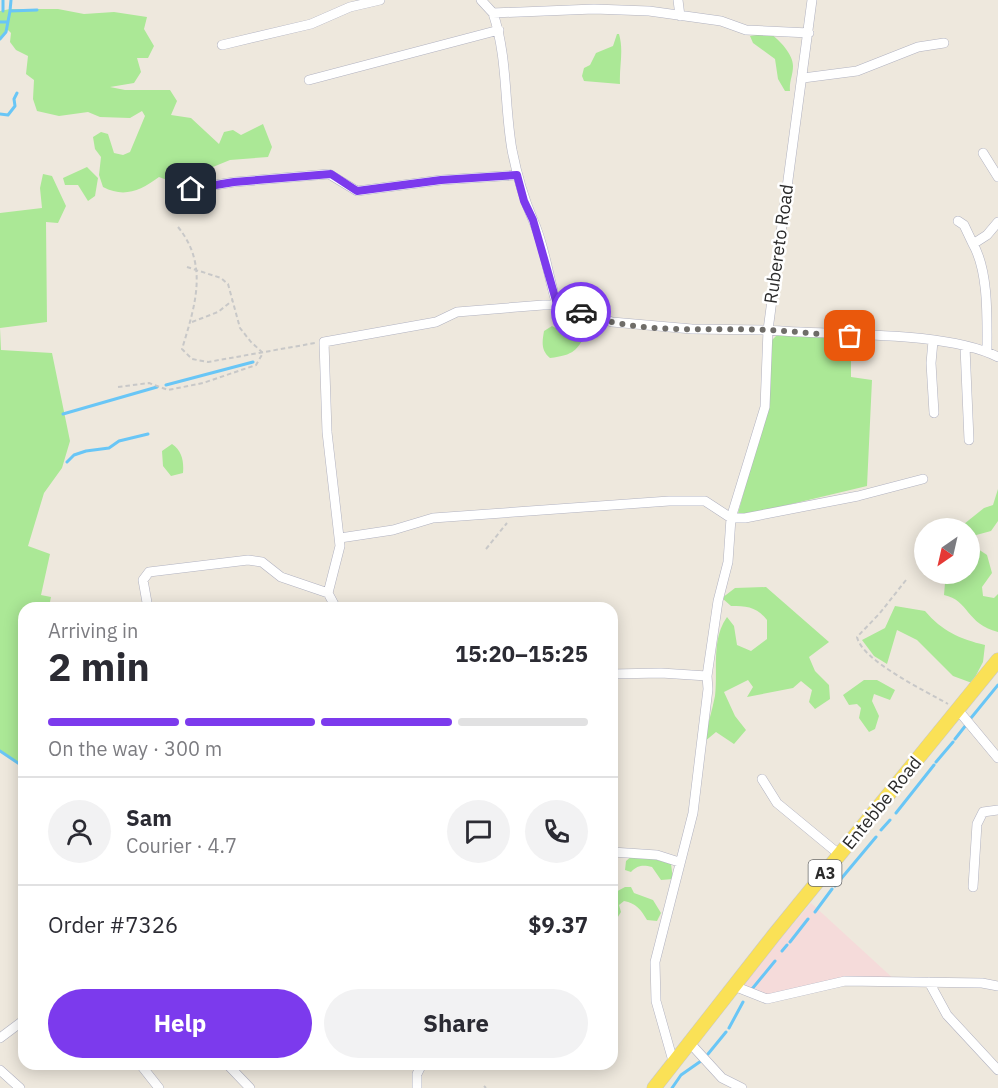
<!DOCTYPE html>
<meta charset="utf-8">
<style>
body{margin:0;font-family:"IBM Plex Sans",sans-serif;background:#f2f2f3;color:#2b2b33;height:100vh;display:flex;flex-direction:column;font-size:22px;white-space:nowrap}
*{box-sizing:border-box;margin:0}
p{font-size:20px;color:#7c7c81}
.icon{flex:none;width:33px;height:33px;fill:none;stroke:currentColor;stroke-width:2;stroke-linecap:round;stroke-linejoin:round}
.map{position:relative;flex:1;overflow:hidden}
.side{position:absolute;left:18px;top:602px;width:600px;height:468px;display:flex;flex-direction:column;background:#fff;border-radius:18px;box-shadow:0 3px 15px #0003}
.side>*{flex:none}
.needle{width:39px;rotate:214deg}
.fabs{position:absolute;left:914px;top:518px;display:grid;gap:12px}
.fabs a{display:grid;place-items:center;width:66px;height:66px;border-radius:50%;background:#fff;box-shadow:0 3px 15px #0003;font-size:30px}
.pin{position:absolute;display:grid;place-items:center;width:51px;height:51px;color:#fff;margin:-26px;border-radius:12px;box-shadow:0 3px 9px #0006}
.courier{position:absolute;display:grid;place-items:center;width:60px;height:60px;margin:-30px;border:4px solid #7c3aed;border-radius:50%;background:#fff;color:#222;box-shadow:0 2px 8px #0007}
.head em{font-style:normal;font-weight:700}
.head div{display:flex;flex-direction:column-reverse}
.head{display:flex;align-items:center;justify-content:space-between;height:102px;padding:0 30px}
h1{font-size:39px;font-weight:700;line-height:45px}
.bar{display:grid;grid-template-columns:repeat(4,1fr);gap:9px 6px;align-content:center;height:72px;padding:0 30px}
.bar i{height:8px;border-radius:4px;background:#e1e1e2}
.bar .current{background:#7c3aed}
.bar p{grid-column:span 4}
.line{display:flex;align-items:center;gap:15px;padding:0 30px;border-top:2px solid #e1e1e2}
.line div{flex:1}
.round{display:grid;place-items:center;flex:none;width:63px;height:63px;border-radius:32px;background:#f2f2f3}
.cta{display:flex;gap:12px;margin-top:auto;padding:12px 30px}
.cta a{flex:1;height:69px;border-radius:36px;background:#7c3aed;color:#fff;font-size:24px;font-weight:700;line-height:69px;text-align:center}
.cta a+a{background:#f2f2f3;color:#2b2b33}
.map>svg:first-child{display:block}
</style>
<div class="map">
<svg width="998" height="1088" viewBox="0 0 998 1088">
<rect width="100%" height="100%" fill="#eee8dd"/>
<!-- medical -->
<path fill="#f5dbda" d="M811,903l85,78 -55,-3 -70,17 -17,-4 -12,-7z"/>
<!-- green -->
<path fill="#abe896" d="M10,9h48l26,5 30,-2 33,5 -3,12 10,17 -6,12h-11l4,14 -7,11 -24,4 15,3h45l7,11 -6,14 20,3 28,26 5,-12 9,-2 8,5 22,-11 9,23 -4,10 -38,3 -22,9 -1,8 -37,4 -11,-4c-19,14 -35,21 -56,10l-4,-12 2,-18 -6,-8 -2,-12 8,-5 7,2 6,19 9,2 7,-3 15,-36 -3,-5 -12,7 -30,-1 -12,-5 -29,4 -22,-5 -4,-12 1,-19 -8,-6 2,-18 -12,-6 -6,-8 1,-9 -4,-4 -7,10v-28z
M770,33c10,8 23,21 23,33 0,9 -4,16 -3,25h-5l-7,-12 -3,-20 -22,-16 -3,-7z
M617,34h2c5,17 0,33 1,50l-36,-3 -2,-5 2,-8 6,-3 6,-12 17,-7z
M87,167l11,11 -3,18 -7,5 -10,-16h-13l-2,-7z
M43,174l9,2 14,30 -8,17 -12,-1 1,100 -47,6 1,22 51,3 18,88 -8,27 -18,25 -16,53 22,8 -9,41 10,2 -2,10 -25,1v159l-24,-16v-538l42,-5 -2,-20z
M580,321l5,1 3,8c-11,21 -14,25 -38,28 -9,-8 -8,-15 -6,-27l8,-5 9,5z
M777,335l74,4v38l21,3 -5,106 -130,31 30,-111 5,-66z
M172,444c10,7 12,17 11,29l-12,3 -8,-10 -1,-15z
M998,489v32l-7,10 -22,6v-9h-10l25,-20 9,-3z
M975,547l12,8 5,18 -10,14 1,9 11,2 4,-4v38c-32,-8 -29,-32 -54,-37l1,-12 -6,-10h30v-22z
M766,587l63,55 -20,15 6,14 14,14 1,14 -15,10 -6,-7 3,-12 -11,-9 -8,7 -46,9 6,-10 -5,-7 -24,12 11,24 11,14 -12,14 -18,-12 -12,10c3,-15 8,-31 11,-46 3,-26 -4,-57 12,-79l7,9 3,19 14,6 16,-12v-19c-10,-13 -20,-14 -36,-14l-9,-8 13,-10z
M895,606l30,5c17,20 35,28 60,34l-2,17 -11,21 -19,-7 -36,-36 -20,-10 -10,34 -13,-8 -12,-16 23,-12z
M864,680h13l18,10 -5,10 -16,-6 -2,7 7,15 -4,13 -6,3 -10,-14 2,-10 -4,-4 -8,1 -6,-10z
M633,855h8l30,9 2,15 -12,1 -9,-13c-9,-2 -14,-2 -21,5l-6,-2 1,-9z
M625,887h6l3,6 19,7 8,13 -4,8 -10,-1c-6,-10 -11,-17 -23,-19l-5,4 2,7 -5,8 -4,-2v-24z"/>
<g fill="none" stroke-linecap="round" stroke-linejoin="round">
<!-- stream -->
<path stroke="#69c6f6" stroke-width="3" d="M3,0v11
M11,0l-1,11 27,-1
M0,22h8
M0,39l6,-7 4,-21
M0,114l8,1 7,-9 -1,-7 3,-6
M166,385l87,-23
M63,414l94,-27
M67,462l7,-7 12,-4 23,-3 10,-7 29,-7
M971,718l27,-33
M955,739l11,-14
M0,751l24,16
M936,762l17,-20
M896,813l38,-48
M881,830l9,-10
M835,886l41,-49
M815,912l17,-23
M790,942l18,-23
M782,951l5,-6
M752,989l23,-28
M729,1028l14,-26
M708,1054l18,-22
M672,1088l9,-13 20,-14"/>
<defs>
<path id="minor" d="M481,0l12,13 101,-4 55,2 72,10 25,9 63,3
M678,0l2,16
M812,0l-44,330c64,6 176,0 230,27
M493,13c15,45 11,91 19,137 5,25 11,47 21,70 12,26 15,57 24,85
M222,45l89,-21 39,-17 30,-7
M803,78l54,-7 61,-24 26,-4
M309,80l190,-50
M983,153l15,24
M176,191l58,-9 95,-8 28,17 84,-11 76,-5
M958,221l6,4 9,19
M933,341l-2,22 3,50
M965,347l4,93
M987,352c0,-32 2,-80 -14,-108l14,-9 11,-13
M340,538l53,-8 40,-12 236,-17h36l26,17h14l113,-22 65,-17
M148,608l-5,-28 6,-8 99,-12 14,2 19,15 47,16
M336,608l-8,-15 12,-47 -13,-114 -3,-90 112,-20 21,-10 86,-7h20l49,17 80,7 76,1 -3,77 -34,111 -3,44 -10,39 -11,75 1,13 -15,124 -38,149 1,39 17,60
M612,674l49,-1 46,3
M958,710l40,48
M762,779l15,24 63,52
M612,852l45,3 22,7
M973,887l4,-63 6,-12 15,-2
M929,982l18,33 51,55
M734,986l33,13 78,-18 137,2 16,3
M0,1038l24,-18
M689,1042l33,36 20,10
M140,1064l19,24
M227,1064l23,24
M0,1070l20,18
M417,1088v-14l5,-10"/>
<path id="primary" d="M654,1088l120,-153 224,-275"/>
</defs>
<!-- minor casing -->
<use href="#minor" stroke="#b1b2c0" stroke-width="10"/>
<!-- primary casing -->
<use href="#primary" stroke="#c8c8c8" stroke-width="15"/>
<!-- path -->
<path stroke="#c8c8c8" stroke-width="2" stroke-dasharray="4.5 3" stroke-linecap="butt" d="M178,227c31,38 17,79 4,122l10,10 16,3 107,-19
M192,322l26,-10 15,-12
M118,387l31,-4 19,7 35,-7 53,-18 7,-12 -12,-11 -11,-14 -12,-44 -7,-6 -34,-11
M486,549l21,-26
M906,580l-26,33 -23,24c5,24 69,54 91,67
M484,1086l2,2"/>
<!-- minor -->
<use href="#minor" stroke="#fff" stroke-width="9"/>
<!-- primary -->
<use href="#primary" stroke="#fae156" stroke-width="14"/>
</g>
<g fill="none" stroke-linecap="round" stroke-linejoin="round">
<!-- done -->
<path stroke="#6f6d69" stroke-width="6" stroke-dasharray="0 10.8" d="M581,312c55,24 128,15 187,18 27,1 54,5 82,6"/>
<!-- route -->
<path stroke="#7c3aed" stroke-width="8" d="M191,189l43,-7 97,-8 26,17 84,-11 76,-5 7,26 9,19 24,84 24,8"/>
</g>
<g text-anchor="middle" stroke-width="5" stroke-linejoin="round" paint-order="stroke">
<!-- shield labels -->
<rect fill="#fff" stroke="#6b6b6b" stroke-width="1.5" x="808.5" y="860" width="33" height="26" rx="4.5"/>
<g font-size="16" font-weight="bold" fill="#2b2b2b">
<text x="825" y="879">A3</text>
</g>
<!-- street labels -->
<g font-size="18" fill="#2b2b2b" stroke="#fff">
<text transform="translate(779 244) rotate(-82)" y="6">Rubereto Road</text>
<text transform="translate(882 803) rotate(-51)" y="6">Entebbe Road</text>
</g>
</g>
</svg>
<div class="fabs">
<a><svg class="needle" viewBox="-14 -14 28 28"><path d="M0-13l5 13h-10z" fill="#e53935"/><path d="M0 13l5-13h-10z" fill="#7c7c81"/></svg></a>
</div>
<div class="pin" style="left:850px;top:336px;background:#ea580c"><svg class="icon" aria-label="bag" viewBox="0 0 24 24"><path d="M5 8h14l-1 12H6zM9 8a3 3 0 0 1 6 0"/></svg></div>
<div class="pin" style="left:191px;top:189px;background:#1f2937"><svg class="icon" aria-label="home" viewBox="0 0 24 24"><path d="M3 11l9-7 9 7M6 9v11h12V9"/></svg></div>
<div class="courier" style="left:581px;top:312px"><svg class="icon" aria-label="car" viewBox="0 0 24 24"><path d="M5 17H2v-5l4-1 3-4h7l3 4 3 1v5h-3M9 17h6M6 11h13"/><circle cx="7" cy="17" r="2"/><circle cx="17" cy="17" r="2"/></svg></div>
<section class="side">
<div class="head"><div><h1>2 min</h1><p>Arriving in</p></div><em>15:20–15:25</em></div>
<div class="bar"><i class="current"></i><i class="current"></i><i class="current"></i><i></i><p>On the way · 300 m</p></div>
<div class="line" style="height:108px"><a class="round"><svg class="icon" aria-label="person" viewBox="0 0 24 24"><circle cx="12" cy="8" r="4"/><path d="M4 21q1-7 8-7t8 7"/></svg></a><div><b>Sam</b><p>Courier · 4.7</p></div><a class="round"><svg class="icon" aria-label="chat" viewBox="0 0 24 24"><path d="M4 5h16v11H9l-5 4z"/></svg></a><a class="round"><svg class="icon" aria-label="phone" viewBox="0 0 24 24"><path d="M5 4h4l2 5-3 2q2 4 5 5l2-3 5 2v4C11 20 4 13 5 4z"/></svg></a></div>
<div class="line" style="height:78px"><div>Order #7326</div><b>$9.37</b></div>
<div class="cta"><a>Help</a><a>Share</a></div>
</section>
</div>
